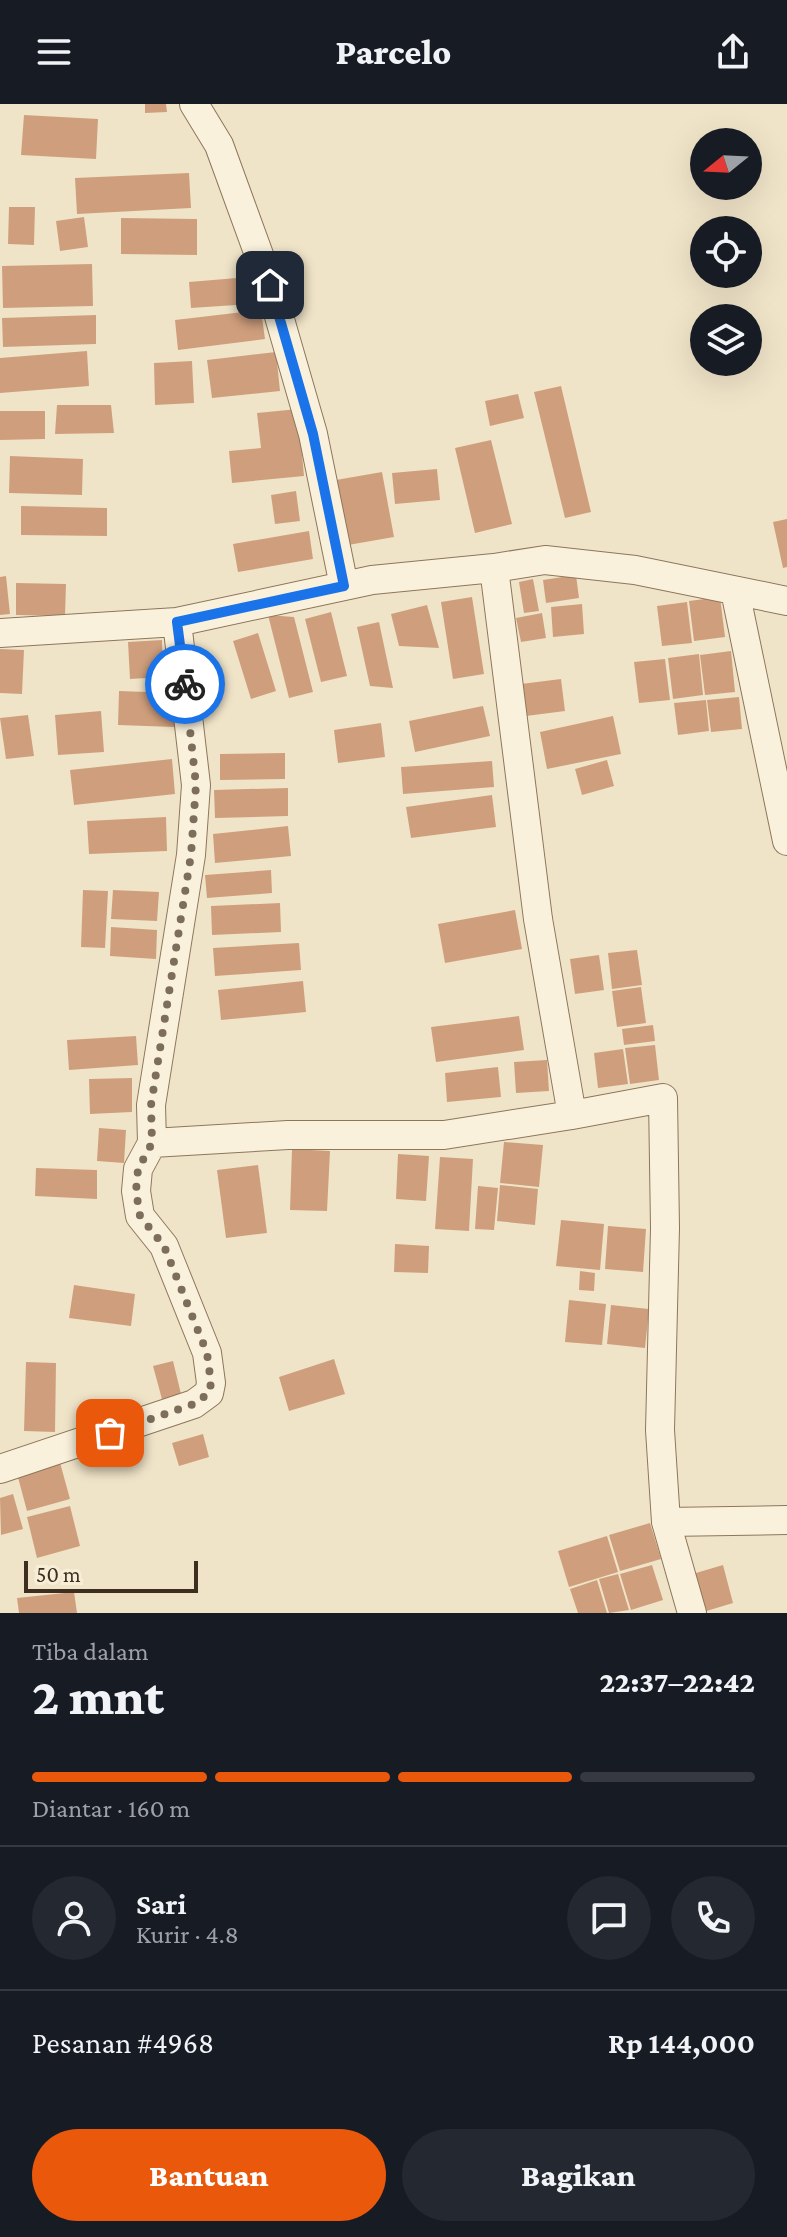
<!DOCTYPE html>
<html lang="id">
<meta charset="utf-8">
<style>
body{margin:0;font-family:"Crimson Pro",serif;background:#242831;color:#f1f3f6;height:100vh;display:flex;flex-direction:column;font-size:30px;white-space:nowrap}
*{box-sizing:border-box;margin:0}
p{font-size:26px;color:#9ea1a6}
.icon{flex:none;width:44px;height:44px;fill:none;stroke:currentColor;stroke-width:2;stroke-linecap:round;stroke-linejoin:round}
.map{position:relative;height:1509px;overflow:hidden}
.sheet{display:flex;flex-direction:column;background:#171b24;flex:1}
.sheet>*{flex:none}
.needle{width:52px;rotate:252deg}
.buttons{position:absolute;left:690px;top:24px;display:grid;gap:16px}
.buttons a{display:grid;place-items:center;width:72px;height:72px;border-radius:50%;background:#171b24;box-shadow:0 8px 32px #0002;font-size:40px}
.scale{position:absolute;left:24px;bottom:20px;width:174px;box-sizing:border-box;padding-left:8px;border:4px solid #3d2e20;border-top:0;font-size:22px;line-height:28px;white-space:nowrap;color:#3d2e20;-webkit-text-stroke:6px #f7eed8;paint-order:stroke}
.pin{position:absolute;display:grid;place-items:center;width:68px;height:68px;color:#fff;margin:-34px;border-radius:16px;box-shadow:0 4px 12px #0006}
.courier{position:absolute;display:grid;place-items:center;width:80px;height:80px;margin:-40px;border:6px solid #1a73e8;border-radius:50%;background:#fff;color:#222;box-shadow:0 2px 10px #0007}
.overview em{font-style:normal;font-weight:800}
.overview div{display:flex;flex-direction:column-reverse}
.overview{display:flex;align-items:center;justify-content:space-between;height:136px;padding:0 32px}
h1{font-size:52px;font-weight:800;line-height:60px}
.bar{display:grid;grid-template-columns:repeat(4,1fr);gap:12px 8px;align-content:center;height:96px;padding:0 32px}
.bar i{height:10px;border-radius:6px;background:#363941}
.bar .on{background:#ea580c}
.bar p{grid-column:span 4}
.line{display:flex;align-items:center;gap:20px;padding:0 32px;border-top:2px solid #363941}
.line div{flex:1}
.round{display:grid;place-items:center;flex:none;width:84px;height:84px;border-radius:42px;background:#242831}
.action{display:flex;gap:16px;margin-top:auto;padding:16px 32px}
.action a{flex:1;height:92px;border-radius:48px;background:#ea580c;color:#fff;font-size:32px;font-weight:800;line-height:92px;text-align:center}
.action a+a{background:#242831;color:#f1f3f6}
header{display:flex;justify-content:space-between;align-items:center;height:104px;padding:0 32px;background:#171b24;font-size:36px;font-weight:800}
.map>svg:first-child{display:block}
</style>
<header><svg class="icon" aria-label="menu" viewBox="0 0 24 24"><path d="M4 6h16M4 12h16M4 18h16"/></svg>Parcelo<svg class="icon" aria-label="share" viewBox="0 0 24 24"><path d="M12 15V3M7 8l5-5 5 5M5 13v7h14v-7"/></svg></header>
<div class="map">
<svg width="787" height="1509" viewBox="0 0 787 1509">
<rect width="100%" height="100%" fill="#f0e4c8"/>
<!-- building -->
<path fill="#cf9f7d" d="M145,0h21l1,8 -22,1z
M24,11l74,4 -2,40 -75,-4z
M189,69l2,35 -114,6 -2,-36z
M9,103h26l-1,38 -26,-1z
M84,113l4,30 -28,4 -4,-30z
M121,114l76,1v36l-76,-1z
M92,160l1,42 -90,2 -1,-42z
M249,173l2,27 -60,4 -2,-26z
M261,206l4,29 -87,11 -3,-30z
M96,211v29l-93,3 -1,-29z
M87,247l2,35 -89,7v-35z
M276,248l4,39 -68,7 -5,-38z
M192,257l2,42 -39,2 -1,-42z
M561,282l30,126 -26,6 -31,-126z
M518,290l6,24 -34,8 -5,-25z
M57,301h54l3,28 -59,1z
M298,305l6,67 -72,7 -3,-32 32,-3 -4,-35z
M0,307h45v28l-45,1z
M491,336l21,84 -37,9 -20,-85z
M10,352l73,3 -1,36 -73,-2z
M437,365l3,31 -45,4 -3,-31z
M382,368l12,65 -46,8 -12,-65z
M296,387l4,30 -25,3 -4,-29z
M21,402l86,2v28l-86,-1z
M787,415v48l-4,1 -10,-46z
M309,427l4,28 -75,13 -5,-28z
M576,471l3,23 -33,5 -3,-23z
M6,472l4,38 -10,1v-38z
M533,475l6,32 -15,2 -5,-31z
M16,479l50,1 -1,32 -49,-1z
M472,493l12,77 -31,5 -12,-77z
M720,493l5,40 -31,4 -5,-40z
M687,498l5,41 -30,3 -5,-40z
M582,500l2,30 -31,3 -2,-30z
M427,501l12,43 -40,-2 -8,-32z
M331,508l16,64 -26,6 -16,-63z
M542,509l4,25 -25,4 -5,-24z
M268,511l26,2 19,75 -24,6z
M379,518l14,66 -23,-2 -13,-59z
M258,529l18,58 -25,8 -18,-58z
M162,536l1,37 -33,2 -2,-37z
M0,545l24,1 -2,44 -22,-1z
M731,547l4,41 -30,3 -5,-40z
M699,550l4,41 -30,4 -5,-41z
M665,555l5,41 -31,3 -5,-41z
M561,575l4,32 -39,5 -5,-32z
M119,587l56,2 -1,34 -56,-2z
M739,593l3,32 -31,3 -4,-32z
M706,596l3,31 -31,4 -4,-32z
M483,602l7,30 -75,16 -6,-31z
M101,607l3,41 -46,3 -3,-40z
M28,611l6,41 -28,3 -6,-41z
M613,612l8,38 -74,15 -7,-37z
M381,619l4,34 -47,6 -4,-33z
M285,649v26l-65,1v-26z
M172,655l3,35 -101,11 -4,-35z
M607,656l7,26 -32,9 -7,-26z
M492,657l2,26 -91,7 -2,-27z
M288,684v28l-73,2 -1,-28z
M492,691l4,32 -85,11 -5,-31z
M166,713l1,34 -78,3 -2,-33z
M288,722l3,30 -76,7 -2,-29z
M271,766l1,23 -65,5 -2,-23z
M83,786l25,1 -3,57 -24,-1z
M113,786l46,2 -2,29 -46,-2z
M280,799l1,29 -69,3 -1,-29z
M515,806l7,39 -77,14 -7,-39z
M111,823l46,3 -1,29 -46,-3z
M299,839l2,27 -86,6 -2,-28z
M637,846l5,35 -30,4 -4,-36z
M599,851l5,35 -29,4 -5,-35z
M303,877l3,31 -85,8 -3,-30z
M641,883l5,36 -29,4 -5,-36z
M519,912l5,34 -88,12 -5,-35z
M653,921l2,16 -31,4 -2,-16z
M136,932l2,29 -69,5 -2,-30z
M655,941l4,35 -29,4 -5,-36z
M623,945l5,35 -30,4 -4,-35z
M547,956l2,31 -33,2 -2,-31z
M498,963l3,30 -54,5 -2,-29z
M132,974v34l-42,2 -1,-35z
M99,1024l27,2 -2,33 -27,-2z
M504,1038l39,3 -4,42 -39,-4z
M292,1045l38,2 -3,60 -37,-1z
M398,1050l31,2 -3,45 -30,-2z
M440,1053l33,2 -4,72 -34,-2z
M258,1061l9,68 -41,5 -9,-68z
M36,1064l61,2v29l-62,-3z
M500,1081l38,4 -3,36 -38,-4z
M478,1082l20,2 -4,42 -19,-1z
M561,1116l43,4 -4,46 -44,-4z
M608,1122l38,3 -3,43 -38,-3z
M395,1140l34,2 -1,27 -34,-1z
M580,1167l15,2 -1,18 -15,-1z
M74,1181l61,9 -4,32 -62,-8z
M569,1196l37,4 -4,41 -37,-3z
M611,1201l38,4 -4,39 -38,-4z
M334,1255l11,35 -56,17 -10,-34z
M173,1257l9,37 -19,5 -10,-37z
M26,1258l30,1 -1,69 -31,-1z
M203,1330l6,23 -30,9 -7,-23z
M59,1355l11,40 -43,12 -11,-41z
M13,1390l10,35 -22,6 -1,-37z
M70,1402l10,40 -43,12 -10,-41z
M650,1419l11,36 -41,12 -11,-36z
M607,1432l11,36 -49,15 -11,-36z
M652,1461l11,35 -32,10 -11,-36z
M723,1461l10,38 -33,10 -11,-38z
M618,1470l11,36 -20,3 -10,-34z
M597,1476l10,33h-29l-8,-24z
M74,1488l3,21h-58l-2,-15z"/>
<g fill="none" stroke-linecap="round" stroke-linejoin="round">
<defs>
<path id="street" d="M194,0l25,41 51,140 43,149 31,152
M735,487l52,250
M0,529l177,-11 195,-42 122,-12 51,-8 90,10 152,31
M572,1011l91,-17 2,130 -5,202 6,92 26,91
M152,1039l136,-8h156l128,-20 -34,-196 -44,-351
M0,1365l194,-65 15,-11 2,-10 -4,-30 -43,-107 -24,-30 -4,-25 2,-22 14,-26 -1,-38 40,-250 5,-70 -19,-163
M666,1418l121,-2"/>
</defs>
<!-- street casing -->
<use href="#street" stroke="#8d765c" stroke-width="30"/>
<!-- street -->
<use href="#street" stroke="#faf1dc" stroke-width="28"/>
</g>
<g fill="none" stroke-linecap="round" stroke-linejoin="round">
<!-- done -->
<path stroke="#7c6e5b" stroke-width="8" stroke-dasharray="0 14.4" d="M110,1329l84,-29 15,-11 2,-10 -4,-30 -43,-107 -24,-30 -4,-25 2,-22 14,-26 -1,-38 40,-250 5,-70 -11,-101"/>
<!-- route -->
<path stroke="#1a73e8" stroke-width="10" d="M185,580l-8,-62 167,-36 -31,-152 -43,-149"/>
</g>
</svg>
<div class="buttons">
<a><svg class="needle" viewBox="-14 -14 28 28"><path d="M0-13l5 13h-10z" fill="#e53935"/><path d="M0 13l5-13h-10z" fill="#9ea1a6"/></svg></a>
<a><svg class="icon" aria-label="locate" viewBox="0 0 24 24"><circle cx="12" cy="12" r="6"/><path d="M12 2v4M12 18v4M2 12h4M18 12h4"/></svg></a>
<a><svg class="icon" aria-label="layers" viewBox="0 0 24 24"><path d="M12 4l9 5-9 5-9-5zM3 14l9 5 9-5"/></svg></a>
</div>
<div class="scale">50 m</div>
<div class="pin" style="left:110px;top:1329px;background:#ea580c"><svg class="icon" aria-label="bag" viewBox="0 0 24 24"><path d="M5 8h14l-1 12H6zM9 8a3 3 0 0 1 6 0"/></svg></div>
<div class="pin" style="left:270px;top:181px;background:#1f2937"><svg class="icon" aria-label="home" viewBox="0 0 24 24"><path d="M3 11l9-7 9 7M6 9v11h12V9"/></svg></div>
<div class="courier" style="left:185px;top:580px"><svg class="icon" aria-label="bike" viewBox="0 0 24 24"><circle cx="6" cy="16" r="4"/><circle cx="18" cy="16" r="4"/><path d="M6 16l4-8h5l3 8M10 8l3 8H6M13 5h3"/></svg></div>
</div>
<section class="sheet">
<div class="overview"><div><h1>2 mnt</h1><p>Tiba dalam</p></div><em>22:37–22:42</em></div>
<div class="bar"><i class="on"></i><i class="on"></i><i class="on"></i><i></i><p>Diantar · 160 m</p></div>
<div class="line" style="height:144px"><a class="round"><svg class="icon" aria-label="person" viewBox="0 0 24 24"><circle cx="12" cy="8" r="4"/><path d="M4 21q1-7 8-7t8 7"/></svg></a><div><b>Sari</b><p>Kurir · 4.8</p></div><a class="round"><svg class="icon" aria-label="chat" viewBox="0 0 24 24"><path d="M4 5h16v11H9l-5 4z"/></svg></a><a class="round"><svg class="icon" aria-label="phone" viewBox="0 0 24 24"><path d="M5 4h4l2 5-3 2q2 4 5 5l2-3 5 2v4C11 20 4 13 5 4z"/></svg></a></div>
<div class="line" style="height:104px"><div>Pesanan #4968</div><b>Rp 144,000</b></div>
<div class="action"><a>Bantuan</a><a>Bagikan</a></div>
</section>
